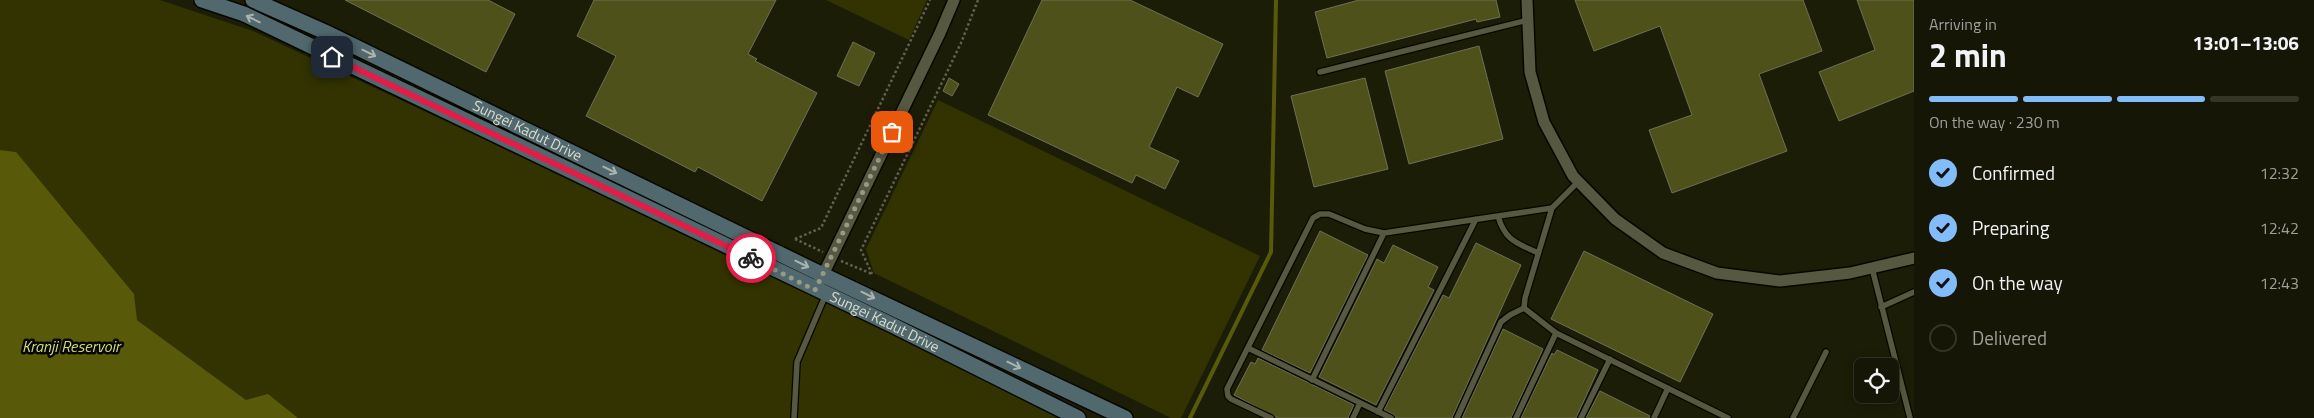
<!DOCTYPE html>
<meta charset="utf-8">
<style>
body{margin:0;font-family:"Titillium Web",sans-serif;background:#222313;color:#f1f3f6;height:100vh;display:flex;flex-direction:column;font-size:19px;white-space:nowrap}
*{box-sizing:border-box;margin:0}
p{font-size:16px;color:#9d9f9a}
.icon{flex:none;width:28px;height:28px;fill:none;stroke:currentColor;stroke-width:2;stroke-linecap:round;stroke-linejoin:round}
.map{position:relative;flex:1;overflow:hidden}
.side{display:flex;flex-direction:column;background:#151605;width:400px}
.side>*{flex:none}
.buttons{position:absolute;left:1854px;top:358px;display:grid;gap:10px}
.buttons a{display:grid;place-items:center;width:45px;height:45px;border-radius:8px;background:#151605;box-shadow:0 2px 12px #0003,0 0 0 1px #343527;font-size:25px}
.pin{position:absolute;display:grid;place-items:center;width:42px;height:42px;color:#fff;margin:-21px;border-radius:10px;box-shadow:0 2px 8px #0006}
.courier{position:absolute;display:grid;place-items:center;width:50px;height:50px;margin:-25px;border:4px solid #e11d48;border-radius:50%;background:#fff;color:#222;box-shadow:0 1px 6px #0007}
.headline em{font-style:normal;font-weight:700}
.headline div{display:flex;flex-direction:column-reverse}
.headline{display:flex;align-items:center;justify-content:space-between;height:85px;padding:0 15px}
h1{font-size:32px;font-weight:700;line-height:38px}
.bar{display:grid;grid-template-columns:repeat(4,1fr);gap:8px 5px;align-content:center;height:60px;padding:0 15px}
.bar i{height:6px;border-radius:4px;background:#343527}
.bar .current{background:#83bcfb}
.bar p{grid-column:span 4}
ol{padding:0 15px;list-style:none}
li{display:flex;align-items:center;gap:15px;height:55px}
li p{margin-inline-start:auto}
li .icon{padding:5px;border-radius:50%;background:#83bcfb;color:#111;stroke-width:4}
li:last-child{color:#9d9f9a}
li i{width:28px;height:28px;border:2px solid #343527;border-radius:50%}
main{display:flex;flex:1;min-height:0}
.map>svg:first-child{display:block}
</style>
<main>
<div class="map">
<svg width="1914" height="418" viewBox="0 0 1914 418">
<rect width="100%" height="100%" fill="#1c1d07"/>
<!-- green -->
<path fill="#323301" d="M0,0h160l93,31 828,387h-784l-50,-17 -110,-81 -62,-98 -61,-70 -14,-2z
M826,0h101l-18,40z
M938,100l322,156 -79,162h-10l-297,-145 -8,-24z"/>
<!-- water -->
<path fill="#585a0a" d="M0,150l16,2 118,142 3,26 109,80 22,-6 30,24h-298z"/>
<g fill="none" stroke-linecap="round" stroke-linejoin="round">
<!-- stream -->
<path stroke="#585a0a" stroke-width="4" d="M1190,418l81,-166 5,-252"/>
</g>
<!-- building -->
<path fill="#4f511a" stroke="#6e7057" d="M345,0h143l27,14 -29,58z
M594,0h182l-28,54 9,5 -2,2 62,32 -55,108 -64,-34 -3,5 -109,-56 30,-60 -39,-20z
M1042,0h88l93,44 -25,53 -21,-10 -28,60 30,14 -14,28 -29,-14 -4,8 -144,-68z
M1359,0h137l4,17 -23,5 -1,-3 -149,39 -12,-46z
M1575,0h228l19,51 -63,23 28,77 -115,42 -23,-63 43,-15 -32,-89 -66,25z
M1857,0h57v91l-75,30 -20,-49 56,-22z
M853,42l22,11 -16,33 -22,-10z
M1479,46l24,93 -94,25 -24,-93z
M949,78l10,6 -7,12 -9,-5z
M1365,78l23,91 -74,18 -23,-91z
M1320,231l48,24 -58,118 -48,-23z
M1476,243l45,22 -69,153h-56l-3,-4 -9,-4 59,-115 6,3z
M1393,245l45,22 -10,20 6,3 -58,115 -57,-28 58,-118 7,4z
M1584,251l129,63 -33,68 -129,-63z
M1503,329l40,20 -32,69h-49z
M1557,350l41,20 -22,48h-55l31,-65 2,2z
M1258,358l96,47 -6,13h-70l-44,-23 17,-33 4,2z
M1600,391l50,25 -1,2h-63z"/>
<g fill="none" stroke-linecap="round" stroke-linejoin="round">
<defs>
<path id="service" d="M1320,72l208,-52
M1498,216c7,25 19,27 40,37
M1872,268l38,150
M1881,307l33,-15
M1524,308l32,25 172,85
M1524,308l1,-10 27,-90 27,-27
M1248,348l143,70
M1312,380l72,-147
M1378,412l98,-193
M794,418l3,-56 29,-68
M1271,418l-40,-19 -3,-3 -1,-7 86,-171 7,-4h9l36,15 19,4 168,-25
M1353,418l7,-15
M1457,418l44,-96 9,-7 14,-7
M1516,418l40,-85
M1581,418l29,-59
M1654,418l14,-30
M1793,418l33,-66"/>
<path id="minor" d="M1527,0l3,72 14,50 29,54 42,43 48,34 54,20 63,8 70,-8 64,-15
M820,281l120,-248 14,-33"/>
<g id="secondary">
<path id="s1" d="M202,0l42,14 646,310 188,94"/>
<path id="s2" d="M253,0l72,32 498,243 302,143"/>
</g>
</defs>
<!-- service casing -->
<use href="#service" stroke="#070700" stroke-width="8"/>
<!-- minor casing -->
<use href="#minor" stroke="#070700" stroke-width="14"/>
<!-- secondary casing -->
<use href="#secondary" stroke="#070700" stroke-width="18"/>
<!-- path -->
<path stroke="#60614e" stroke-width="2.5" stroke-dasharray="2.5 2.5" stroke-linecap="butt" d="M795,239l26,-11 109,-228
M795,239l28,13
M841,261l31,13
M872,274l-11,-24 100,-207 17,-43"/>
<!-- service -->
<use href="#service" stroke="#56583f" stroke-width="5.5"/>
<!-- minor -->
<use href="#minor" stroke="#56583f" stroke-width="11"/>
<!-- secondary -->
<use href="#secondary" stroke="#51686e" stroke-width="15"/>
</g>
<!-- one-way arrows -->
<defs><path id="oneway-shaft" d="M-6 0H5M1.5-3L5.5 0L1.5 3" fill="none" stroke-width="1.6" stroke-linecap="round" stroke-linejoin="round" transform="scale(1.25)"/></defs>
<g stroke="#abb4ac">
<use href="#oneway-shaft" transform="translate(253 19) rotate(-154)"/>
<use href="#oneway-shaft" transform="translate(369 53) rotate(26)"/>
<use href="#oneway-shaft" transform="translate(610 170) rotate(26)"/>
<use href="#oneway-shaft" transform="translate(802 264) rotate(26)"/>
<use href="#oneway-shaft" transform="translate(868 295) rotate(26)"/>
<use href="#oneway-shaft" transform="translate(1014 365) rotate(26)"/>
</g>
<g fill="none" stroke-linecap="round" stroke-linejoin="round">
<!-- done -->
<path stroke="#989a88" stroke-width="5" stroke-dasharray="0 9" d="M751,258l64,32 77,-158"/>
<!-- route -->
<path stroke="#e11d48" stroke-width="6" d="M332,57l419,201"/>
</g>
<g text-anchor="middle" stroke-width="5" stroke-linejoin="round" paint-order="stroke">
<!-- street labels -->
<g font-size="15" fill="#dbddce" stroke="#070702">
<text dy="5" stroke="none"><textPath href="#s2" startOffset="304">Sungei Kadut Drive</textPath></text>
<text dy="5" stroke="none"><textPath href="#s1" startOffset="755">Sungei Kadut Drive</textPath></text>
</g>
<!-- water labels -->
<g font-size="16" font-style="italic" fill="#d6dc77" stroke="#070702">
<text x="71" y="352">Kranji Reservoir</text>
</g>
</g>
</svg>
<div class="buttons">
<a><svg class="icon" aria-label="locate" viewBox="0 0 24 24"><circle cx="12" cy="12" r="6"/><path d="M12 2v4M12 18v4M2 12h4M18 12h4"/></svg></a>
</div>
<div class="pin" style="left:892px;top:132px;background:#ea580c"><svg class="icon" aria-label="bag" viewBox="0 0 24 24"><path d="M5 8h14l-1 12H6zM9 8a3 3 0 0 1 6 0"/></svg></div>
<div class="pin" style="left:332px;top:57px;background:#1f2937"><svg class="icon" aria-label="home" viewBox="0 0 24 24"><path d="M3 11l9-7 9 7M6 9v11h12V9"/></svg></div>
<div class="courier" style="left:751px;top:258px"><svg class="icon" aria-label="bike" viewBox="0 0 24 24"><circle cx="6" cy="16" r="4"/><circle cx="18" cy="16" r="4"/><path d="M6 16l4-8h5l3 8M10 8l3 8H6M13 5h3"/></svg></div>
</div>
<section class="side">
<div class="headline"><div><h1>2 min</h1><p>Arriving in</p></div><em>13:01–13:06</em></div>
<div class="bar"><i class="current"></i><i class="current"></i><i class="current"></i><i></i><p>On the way · 230 m</p></div>
<ol>
<li><svg class="icon" aria-label="check" viewBox="0 0 24 24"><path d="M5 12l5 5 9-10"/></svg>Confirmed<p>12:32</p></li>
<li><svg class="icon" aria-label="check" viewBox="0 0 24 24"><path d="M5 12l5 5 9-10"/></svg>Preparing<p>12:42</p></li>
<li><svg class="icon" aria-label="check" viewBox="0 0 24 24"><path d="M5 12l5 5 9-10"/></svg>On the way<p>12:43</p></li>
<li><i></i>Delivered</li>
</ol>
</section>
</main>
